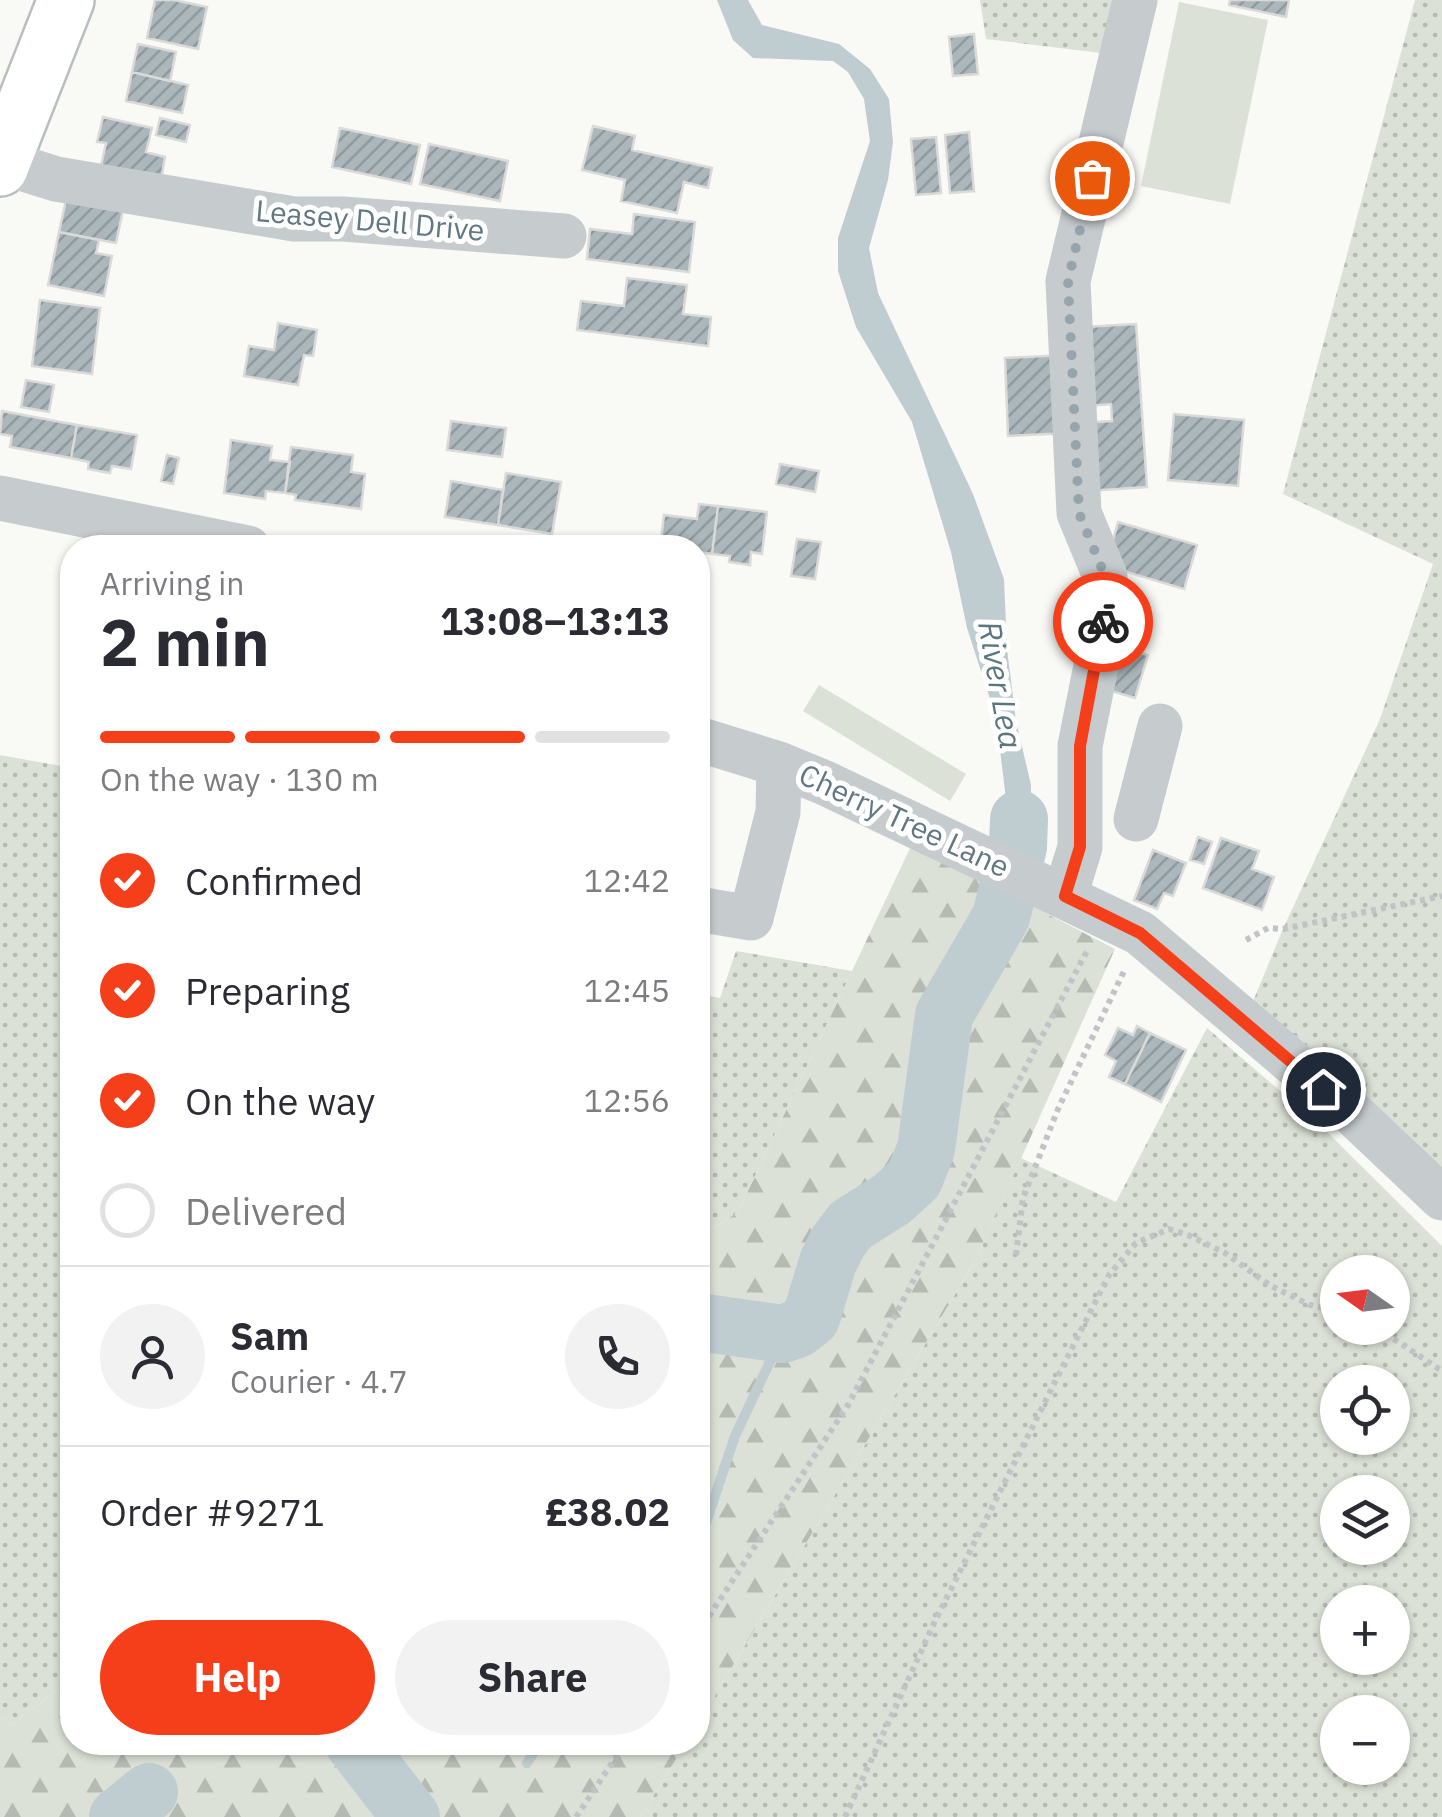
<!DOCTYPE html>
<meta charset="utf-8">
<style>
body{margin:0;font-family:"IBM Plex Sans",sans-serif;background:#f2f2f3;color:#2b2b33;height:100vh;display:flex;flex-direction:column;font-size:38px;white-space:nowrap}
*{box-sizing:border-box;margin:0}
p{font-size:32px;color:#7c7c81}
.icon{flex:none;width:55px;height:55px;fill:none;stroke:currentColor;stroke-width:2;stroke-linecap:round;stroke-linejoin:round}
.map{position:relative;flex:1;overflow:hidden}
.side{position:absolute;left:60px;top:535px;width:650px;height:1220px;display:flex;flex-direction:column;background:#fff;border-radius:40px;box-shadow:0 2px 8px #0004}
.side>*{flex:none}
.needle{width:65px;rotate:284deg}
.controls{position:absolute;left:1320px;top:1255px;display:grid;gap:20px}
.controls a{display:grid;place-items:center;width:90px;height:90px;border-radius:50%;background:#fff;box-shadow:0 2px 8px #0004;font-size:50px}
.pin{position:absolute;display:grid;place-items:center;width:85px;height:85px;color:#fff;margin:-42px;border:5px solid #fff;border-radius:50%;box-shadow:0 2px 10px #0007}
.courier{position:absolute;display:grid;place-items:center;width:100px;height:100px;margin:-50px;border:8px solid #f53f1a;border-radius:50%;background:#fff;color:#222;box-shadow:0 2px 12px #0007}
.headline em{font-style:normal;font-weight:800}
.headline div{display:flex;flex-direction:column-reverse}
.headline{display:flex;align-items:center;justify-content:space-between;height:170px;padding:0 40px}
h1{font-size:65px;font-weight:800;line-height:75px}
.bar{display:grid;grid-template-columns:repeat(4,1fr);gap:15px 10px;align-content:center;height:120px;padding:0 40px}
.bar i{height:12px;border-radius:8px;background:#e1e1e2}
.bar .selected{background:#f53f1a}
.bar p{grid-column:span 4}
.line{display:flex;align-items:center;gap:25px;padding:0 40px;border-top:2px solid #e1e1e2}
.line div{flex:1}
.round{display:grid;place-items:center;flex:none;width:105px;height:105px;border-radius:52px;background:#f2f2f3}
ol{padding:0 40px;list-style:none}
li{display:flex;align-items:center;gap:30px;height:110px}
li p{margin-inline-start:auto}
li .icon{padding:10px;border-radius:50%;background:#f53f1a;color:#fff;stroke-width:4}
li:last-child{color:#7c7c81}
li i{width:55px;height:55px;border:5px solid #e1e1e2;border-radius:50%}
.action{display:flex;gap:20px;margin-top:auto;padding:20px 40px}
.action a{flex:1;height:115px;border-radius:60px;background:#f53f1a;color:#fff;font-size:40px;font-weight:800;line-height:115px;text-align:center}
.action a+a{background:#f2f2f3;color:#2b2b33}
.map>svg:first-child{display:block}
</style>
<div class="map">
<svg width="1442" height="1817" viewBox="0 0 1442 1817">
<defs>
<pattern id="grass-dots" width="8" height="8" patternUnits="userSpaceOnUse" patternTransform="scale(2.5)"><rect width="8" height="8" fill="#dbe1d6"/><path d="M2 2h.1M6 6h.1" fill="none" stroke="#b5bbb3" stroke-width="1.8" stroke-linecap="round"/></pattern>
<pattern id="forest-firs" width="22" height="20" patternUnits="userSpaceOnUse" patternTransform="scale(2.5)"><rect width="22" height="20" fill="#dbe1d6"/><path d="M5 1l3.5 6h-7zM16 11l3.5 6h-7z" fill="#b5bbb3"/></pattern>
<pattern id="building-hatch" width="6" height="6" patternUnits="userSpaceOnUse" patternTransform="scale(2.5)"><rect width="6" height="6" fill="#acb7bc"/><path d="M-1 1l2-2M0 6l6-6M5 7l2-2" fill="none" stroke="#8f9a9e"/></pattern>
</defs>
<rect width="100%" height="100%" fill="#f9f9f6"/>
<!-- grass -->
<path fill="url(#grass-dots)" fill-rule="evenodd" d="M980,0h146l-16,54 -124,-15z
M1415,0h27v1170l-193,-159 34,-82 97,-210 53,-155 -150,-70z
M0,755l72,13v910l-60,47 -12,-8z
M736,951l116,20 -114,241 -40,26v-244l22,4z
M1207,1028l114,98 121,120v571h-802l46,-74 12,-1v-18l278,-465 45,-101 95,44zM1338,1272h54v56h-54zM1338,1382h54v56h-54zM1338,1492h54v56h-54zM1338,1602h54v56h-54zM1338,1712h54v56h-54z"/>
<!-- forest -->
<path fill="url(#forest-firs)" d="M912,844l203,105 -139,310 -278,465v-486l40,-26z
M72,1678v64l614,1 -46,74h-640v-100l12,8z"/>
<!-- garden -->
<path fill="#dbe1d6" d="M1179,2l89,18 -38,184 -89,-18z
M819,685l147,89 -16,27 -147,-90z"/>
<!-- water -->
<path fill="#bfccd0" d="M717,0h31l14,25 77,19 31,25 19,30 4,43 -5,38 -19,68 9,45 95,201 31,85 3,70 9,72 15,64 -2,63 -10,51 -21,-11 8,-89 -10,-82 -29,-89 -16,-76 -39,-130 -56,-95 -18,-56v-33l32,-97 -6,-42 -16,-27 -15,-11 -80,-3 -20,-18z"/>
<g fill="none" stroke-linecap="round" stroke-linejoin="round">
<!-- stream -->
<path stroke="#bfccd0" stroke-width="10" d="M698,1537l6,-8 31,-93 48,-102
M527,1763l14,-21"/>
<!-- river -->
<path stroke="#bfccd0" stroke-width="58" d="M698,1322l85,12 14,-5 14,-11 17,-56 10,-20 13,-17 41,-26 22,-20 12,-30 18,-134 57,-98 17,-70 1,-28
M353,1742l58,75
M118,1817l31,-25"/>
</g>
<!-- building -->
<path fill="url(#building-hatch)" stroke="#dadad8" stroke-width="2.5" d="M155,0h19l33,7 -9,42 -51,-11z
M1230,0h59l-3,17 -57,-12z
M974,34l4,40 -25,2 -4,-39z
M138,44l38,8 -6,29 -38,-9z
M132,72l56,13 -6,28 -56,-12z
M103,117l49,11 -6,24 19,5 -4,23 -60,-14 5,-23 -9,-1z
M160,118l30,7 -4,17 -30,-7z
M593,126l42,10 -3,14 80,18 -4,20 -24,-6 -7,31 -56,-12 4,-21 -43,-10z
M340,128l80,17 -9,39 -79,-17z
M969,132l5,59 -24,2 -5,-58z
M936,137l5,56 -25,2 -5,-56z
M429,144l79,17 -8,40 -80,-17z
M66,200l58,5 -8,38 -57,-11z
M634,214l61,8 -6,50 -102,-13 3,-30 42,5z
M59,232l40,8 -3,13 16,3 -8,40 -56,-11z
M627,278l60,7 -4,29 28,3 -3,29 -131,-16 4,-29 43,5z
M40,300l60,8 -8,66 -60,-8z
M278,323l39,7 -4,26 -9,-1 -6,30 -54,-9 5,-30 25,4z
M1136,324l11,163 -60,4 -5,-68 30,-2 -1,-17 -22,2 -6,-79z
M1064,355l4,78 -60,3 -3,-78z
M26,380l28,5 -5,27 -28,-5z
M2,411l75,14 -6,33 -61,-11 2,-11 -12,-2z
M1174,414l70,6 -6,66 -70,-6z
M451,421l55,7 -4,29 -55,-7z
M77,425l60,10 -6,34 -19,-3 -2,7 -22,-4 1,-7 -18,-4z
M231,440l41,6 -2,14 20,2 -5,31 -19,-2 -1,8 -41,-6z
M291,447l62,8 -2,17 14,2 -4,35 -66,-9 1,-5 -11,-2z
M167,455l12,3 -6,26 -12,-3z
M780,464l39,7 -4,21 -39,-8z
M506,473l55,9 -9,52 -54,-9z
M451,481l52,9 -5,35 -53,-8z
M699,504l19,2 -6,48 -14,-2v-4h-38l4,-33 33,4z
M718,506l49,6 -5,42 -11,-2 -1,13 -21,-3 1,-6 -18,-2z
M1118,522l79,23 -13,44 -78,-23z
M797,539l24,3 -6,37 -24,-3z
M1117,646l31,9 -13,43 -31,-9z
M1198,837l14,5 -8,22 -14,-4z
M1221,838l38,13 -7,18 22,8 -12,33 -59,-22z
M1153,850l33,13 -13,33 -9,-3 -7,16 -23,-9z
M1137,1026l13,7 -25,51 -16,-7 7,-16 -11,-6 13,-27 15,7z
M1150,1033l36,17 -25,52 -36,-18z"/>
<g fill="none" stroke-linecap="round" stroke-linejoin="round">
<defs>
<path id="major" d="M0,168l66,-168"/>
</defs>
<!-- major casing -->
<use href="#major" stroke="#b9bec1" stroke-width="60"/>
<!-- path -->
<path stroke="#c1c4c6" stroke-width="6" stroke-dasharray="5 5" stroke-linecap="butt" d="M1246,940l22,-12 15,1 159,-33
M1016,1255l7,-57 35,-89 67,-140
M1377,1328l65,43
M698,1633l150,-228 240,-456
M576,1817l50,-75
M845,1817l90,-196 133,-265 41,-81 27,-32 33,-14 19,6 37,18 46,33 39,19 28,6"/>
<!-- minor -->
<path stroke="#c6cbce" stroke-width="45" d="M2,162l54,17 238,40h49l221,17
M0,498l248,50
M698,739l81,25 46,19 315,150 212,180 90,85
M1136,819l24,-93
M1065,896l15,-49v-101l22,-110 3,-60 -26,-63 -11,-232 67,-281
M698,909l53,9 27,-106 1,-48"/>
<!-- major -->
<use href="#major" stroke="#fff" stroke-width="55"/>
</g>
<g fill="none" stroke-linecap="round" stroke-linejoin="round">
<!-- done -->
<path stroke="#96a4ac" stroke-width="10" stroke-dasharray="0 18" d="M1092,178l-24,103 11,232 26,63 -2,46"/>
<!-- route -->
<path stroke="#f53f1a" stroke-width="12" d="M1103,622l-23,124v101l-15,49 75,37 183,156"/>
</g>
<g text-anchor="middle" stroke-width="10" stroke-linejoin="round" paint-order="stroke">
<!-- street labels -->
<g font-size="30" fill="#617784" stroke="#fff">
<text transform="translate(370 221) rotate(5)" y="10">Leasey Dell Drive</text>
<text transform="translate(904 821) rotate(25)" y="10">Cherry Tree Lane</text>
</g>
<!-- water labels -->
<g font-size="32" font-style="italic" fill="#5b767e" stroke="#fff">
<text transform="translate(1000 685) rotate(80)" y="11">River Lea</text>
</g>
</g>
</svg>
<div class="controls">
<a><svg class="needle" viewBox="-14 -14 28 28"><path d="M0-13l5 13h-10z" fill="#e53935"/><path d="M0 13l5-13h-10z" fill="#7c7c81"/></svg></a>
<a><svg class="icon" aria-label="locate" viewBox="0 0 24 24"><circle cx="12" cy="12" r="6"/><path d="M12 2v4M12 18v4M2 12h4M18 12h4"/></svg></a>
<a><svg class="icon" aria-label="layers" viewBox="0 0 24 24"><path d="M12 4l9 5-9 5-9-5zM3 14l9 5 9-5"/></svg></a>
<a>+</a>
<a>−</a>
</div>
<div class="pin" style="left:1092px;top:178px;background:#ea580c"><svg class="icon" aria-label="bag" viewBox="0 0 24 24"><path d="M5 8h14l-1 12H6zM9 8a3 3 0 0 1 6 0"/></svg></div>
<div class="pin" style="left:1323px;top:1089px;background:#1f2937"><svg class="icon" aria-label="home" viewBox="0 0 24 24"><path d="M3 11l9-7 9 7M6 9v11h12V9"/></svg></div>
<div class="courier" style="left:1103px;top:622px"><svg class="icon" aria-label="bike" viewBox="0 0 24 24"><circle cx="6" cy="16" r="4"/><circle cx="18" cy="16" r="4"/><path d="M6 16l4-8h5l3 8M10 8l3 8H6M13 5h3"/></svg></div>
<section class="side">
<div class="headline"><div><h1>2 min</h1><p>Arriving in</p></div><em>13:08–13:13</em></div>
<div class="bar"><i class="selected"></i><i class="selected"></i><i class="selected"></i><i></i><p>On the way · 130 m</p></div>
<ol>
<li><svg class="icon" aria-label="check" viewBox="0 0 24 24"><path d="M5 12l5 5 9-10"/></svg>Confirmed<p>12:42</p></li>
<li><svg class="icon" aria-label="check" viewBox="0 0 24 24"><path d="M5 12l5 5 9-10"/></svg>Preparing<p>12:45</p></li>
<li><svg class="icon" aria-label="check" viewBox="0 0 24 24"><path d="M5 12l5 5 9-10"/></svg>On the way<p>12:56</p></li>
<li><i></i>Delivered</li>
</ol>
<div class="line" style="height:180px"><a class="round"><svg class="icon" aria-label="person" viewBox="0 0 24 24"><circle cx="12" cy="8" r="4"/><path d="M4 21q1-7 8-7t8 7"/></svg></a><div><b>Sam</b><p>Courier · 4.7</p></div><a class="round"><svg class="icon" aria-label="phone" viewBox="0 0 24 24"><path d="M5 4h4l2 5-3 2q2 4 5 5l2-3 5 2v4C11 20 4 13 5 4z"/></svg></a></div>
<div class="line" style="height:130px"><div>Order #9271</div><b>£38.02</b></div>
<div class="action"><a>Help</a><a>Share</a></div>
</section>
</div>
